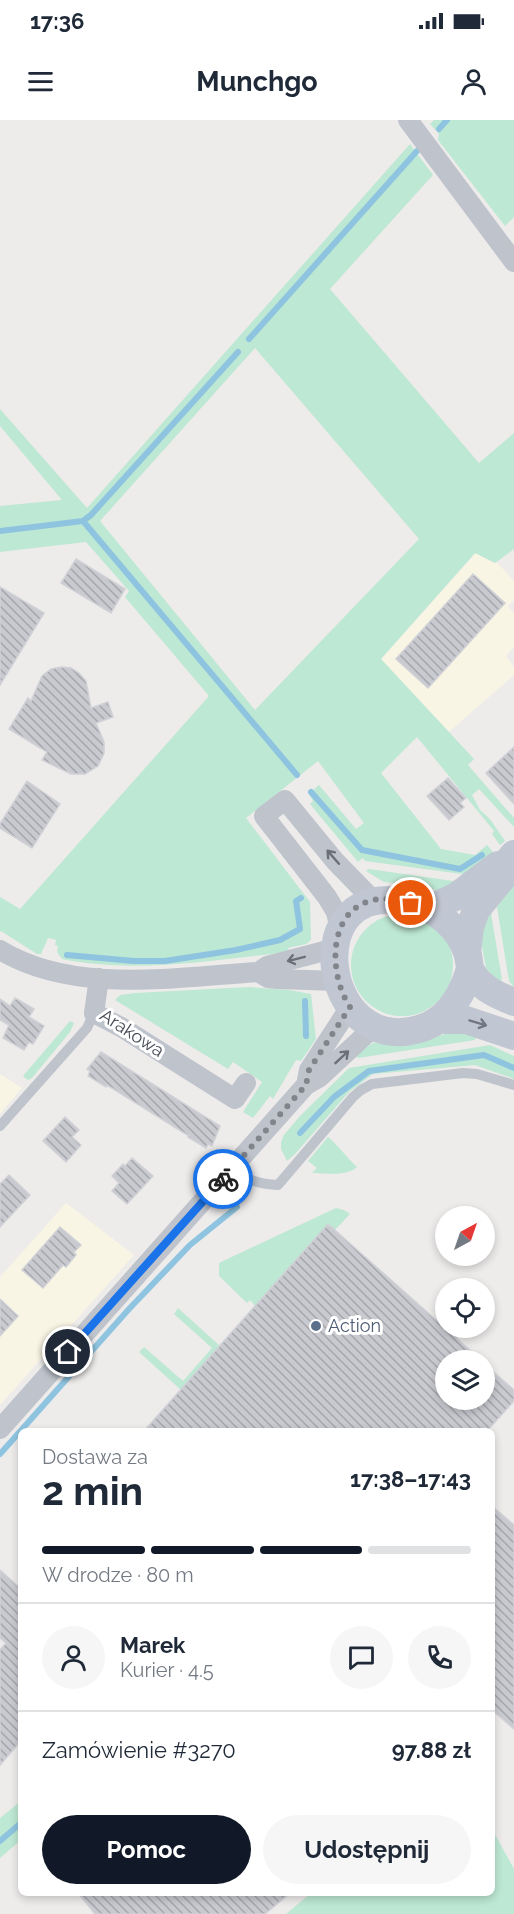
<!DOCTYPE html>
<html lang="pl">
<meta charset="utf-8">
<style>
body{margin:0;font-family:Raleway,sans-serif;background:#f6f6f7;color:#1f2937;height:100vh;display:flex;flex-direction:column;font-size:22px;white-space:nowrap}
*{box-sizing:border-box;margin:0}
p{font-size:20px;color:#747a83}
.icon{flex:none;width:33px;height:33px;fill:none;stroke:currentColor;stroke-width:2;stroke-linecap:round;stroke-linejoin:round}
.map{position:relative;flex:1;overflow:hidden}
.drawer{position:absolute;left:18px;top:1308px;width:477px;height:468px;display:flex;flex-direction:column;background:#fff;border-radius:9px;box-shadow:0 3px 9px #0003}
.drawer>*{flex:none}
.needle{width:39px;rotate:40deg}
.tools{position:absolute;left:435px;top:1086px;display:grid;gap:12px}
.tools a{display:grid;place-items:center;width:60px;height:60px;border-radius:50%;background:#fff;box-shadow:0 3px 9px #0003;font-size:30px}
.pin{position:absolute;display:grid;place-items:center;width:51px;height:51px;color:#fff;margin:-26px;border:3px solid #fff;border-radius:50%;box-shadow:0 2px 6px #0007}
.courier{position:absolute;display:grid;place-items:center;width:60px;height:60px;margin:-30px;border:4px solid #1a73e8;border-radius:50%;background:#fff;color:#222;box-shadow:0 2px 8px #0007}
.summary em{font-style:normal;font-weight:700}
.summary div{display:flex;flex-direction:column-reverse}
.summary{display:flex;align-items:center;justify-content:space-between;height:102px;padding:0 24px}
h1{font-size:39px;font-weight:700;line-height:45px}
.bar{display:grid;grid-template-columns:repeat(4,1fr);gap:9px 6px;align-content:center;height:72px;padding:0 24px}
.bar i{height:8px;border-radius:4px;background:#e0e1e3}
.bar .current{background:#111827}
.bar p{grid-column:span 4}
.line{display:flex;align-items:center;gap:15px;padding:0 24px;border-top:2px solid #e0e1e3}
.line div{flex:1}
.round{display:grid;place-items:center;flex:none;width:63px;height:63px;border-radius:32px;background:#f6f6f7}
.button{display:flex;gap:12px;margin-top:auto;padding:12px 24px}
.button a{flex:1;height:69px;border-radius:36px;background:#111827;color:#fff;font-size:24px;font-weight:700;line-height:69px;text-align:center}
.button a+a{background:#f6f6f7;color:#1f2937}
.status{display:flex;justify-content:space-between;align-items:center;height:42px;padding:0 30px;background:#fff;direction:ltr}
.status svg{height:16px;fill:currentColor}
header{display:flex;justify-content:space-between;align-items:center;height:78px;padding:0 24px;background:#fff;font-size:27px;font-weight:700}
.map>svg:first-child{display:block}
</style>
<div class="status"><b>17:36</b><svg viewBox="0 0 49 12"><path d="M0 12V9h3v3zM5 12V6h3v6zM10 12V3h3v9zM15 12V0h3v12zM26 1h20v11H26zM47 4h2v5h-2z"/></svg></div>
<header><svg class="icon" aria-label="menu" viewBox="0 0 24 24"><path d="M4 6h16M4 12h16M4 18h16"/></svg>Munchgo<svg class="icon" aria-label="person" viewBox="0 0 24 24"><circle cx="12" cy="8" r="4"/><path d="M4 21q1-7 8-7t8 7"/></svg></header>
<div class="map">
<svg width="514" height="1794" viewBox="0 0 514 1794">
<defs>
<pattern id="building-back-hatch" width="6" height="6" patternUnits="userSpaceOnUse" patternTransform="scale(1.5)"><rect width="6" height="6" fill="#c9cad0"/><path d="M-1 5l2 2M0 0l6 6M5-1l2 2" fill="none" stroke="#a5a6ac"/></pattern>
</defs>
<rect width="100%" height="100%" fill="#eeebeb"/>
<!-- commercial -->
<path fill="#f8f5e4" d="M476,433l18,10 2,-2 18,20v19l-6,6 6,8v33l-8,9 8,11v8l-65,57 -68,-73z
M0,954l22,14 -22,26z
M66,1083l68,52 -134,150v-128z"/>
<!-- grass -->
<path fill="#bde8d3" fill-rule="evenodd" d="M434,0h80v97l-9,9 -67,-86 1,-6 -9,-10z
M410,24l23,31 -103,114 149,174 35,-30v116l-19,14 -20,-10 -94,106 93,100 -6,6 46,53v9l-35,-38 -7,6 8,15 10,9 15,22 -5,4 -8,-11 2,-3 -77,-94 -36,36 60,76 34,6 12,-10 6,7 -29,25 -2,-3 -97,-13 -2,-3 -5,4 -48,-58 3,-3 -4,-7 10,-9 37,44 8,-6 -46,-62 -72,57 64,84 1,38 -5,4 -18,4 1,4c-75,8 -153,22 -227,7l-5,-7 1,-6 -3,-1 1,-5 -8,-2 -7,16h-4l-36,-23 -1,1v-35l20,12 189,-213 -84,-99 4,-6 -43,-49 -86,10v-46l62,-6 -62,-74v-17l87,99zM255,228l164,191 -164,171 -155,-189z
M369,749l91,13 -21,9 -21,-6 -34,-3 -18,-11z
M514,764v103l-5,-6 -12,-74z
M491,793l11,66 -3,4 -13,-15 -7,-37z
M351 845a51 51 0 1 1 102 0a51 51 0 1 1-102 0Z
M249,867l40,3 22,4 5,45 -15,22 -5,-1 -23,39 -3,-3 -17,22 -10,-6 19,-30 -29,-20 -5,7 -113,-69 5,-5 15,-2z
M70,901l4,2 -4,9 -38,46 -4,2 -5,-4z
M448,913l29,2 -2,5 -117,18 -3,-3 18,-12 42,1z
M490,925l24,11v23l-39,-14 -102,9 -24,18 -54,62 -8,7 -6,-12v-7l3,-7 15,-18 50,-49z
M328,1017c12,10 19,21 29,30 -12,10 -30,6 -45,6l5,-5 -9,-7z
M336,1088l8,2 6,4 -15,16 -80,76 -5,-6 -3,3 -28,-27v-12l2,-2z
M178,1188l42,38 -39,44 -42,-38 5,-5 39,34 29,-33 -38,-34z
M21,1681v39l-21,18v-40z
M492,1709l22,40v45h-228l25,-21h181z"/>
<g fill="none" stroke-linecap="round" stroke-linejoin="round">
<!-- stream -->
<path stroke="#8fc4e0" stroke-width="6" d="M439,9l8,-9
M249,219l168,-188
M83,401l214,254
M0,411l83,-10 8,-6 147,-163
M311,672l51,58 98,19 22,-14
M67,835l67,6h31l71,-11 44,-10 20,-11 -4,-28 5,-3
M305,881l1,35
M300,1013l34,-36 35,-26 115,-16 30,13
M0,1334l129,-145 61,-64 47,-38
M0,1721l21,-18"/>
</g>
<!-- building -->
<path fill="url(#building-back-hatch)" stroke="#d0d1d6" stroke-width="1.5" d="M76,439l49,30 -14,24 -50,-30z
M473,454l32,29 -77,85 -32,-29z
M0,467l44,26 -44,72z
M61,547l10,1 8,5 7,8 5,27 17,-6 5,15 -17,6 8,19v11l-6,13 -13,8h-14l-29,-14 5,-8 -38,-23 19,-31 3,3 11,-25 9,-7z
M514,627v57l-28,-31z
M448,658l18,20 -6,5 4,4 -15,13 -22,-24z
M27,661l33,23 -28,44 -32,-20v-4z
M15,878l19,11 -5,8 15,9 -11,18 -4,-2 -5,8 -21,-12 6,-13 -9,-5v-21l10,7z
M101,932l119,74 -8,20 -4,-2 -2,4 -18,-11 1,-1 -82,-51 -1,2 -18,-11 2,-5 -3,-2z
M65,997l14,13 -7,7 9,8 -15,17 -23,-21z
M132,1038l21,18 -26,28 -15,-13 7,-8 -7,-7 11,-12 2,2z
M9,1055l21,20 -30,32v-43z
M328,1104l153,136h-35v40h38v-36l30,26v11l-27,30h-343z
M60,1107l21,18 -7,7 2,3 -10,12 -3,-2 -20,23 -21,-18z
M0,1179l18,17 -18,20z
M492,1386l22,19v204l-22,-19z
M0,1450l21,19v152l-21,24v-115l6,-7 -6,-5z
M78,1773h212l-25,21h-170z"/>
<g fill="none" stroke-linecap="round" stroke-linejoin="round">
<!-- lane -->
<path stroke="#bec3cc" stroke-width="10" d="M0,1006l87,-98 7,-15
M232,1049c15,11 27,15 46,16l75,-88 8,-7 11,-6 91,-11 14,1 37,11"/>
<!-- street -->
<path stroke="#bec3cc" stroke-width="20" d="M408,0l106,142
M340,810l-4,-18 -9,-15 -63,-81 21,-16 50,61 38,39
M0,830c74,45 176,27 258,22l9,-6 69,-18
M258,852l10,6 9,1 60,2
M99,858l-5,35 27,14 114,72 11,-16
M306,965l3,-15 41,-63
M0,1309l306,-344 14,-8 55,-51"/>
<!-- secondary -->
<path stroke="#c0c6d2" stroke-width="28" d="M429,789l28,-13 41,-31
M467,832l3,-25 6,-17 28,-34 5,-16 5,-6
M470,849c-8,27 -22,52 -51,60 -99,29 -123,-155 -8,-126 26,6 47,24 56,49 3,8 1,16 6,22 9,15 26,22 41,28
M440,900h26l48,16"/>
</g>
<!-- one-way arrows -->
<defs><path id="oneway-shaft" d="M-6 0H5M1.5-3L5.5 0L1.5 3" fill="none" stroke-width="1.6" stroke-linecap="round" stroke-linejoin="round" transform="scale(1.5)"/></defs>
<g stroke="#6a7079">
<use href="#oneway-shaft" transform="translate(333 737) rotate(-131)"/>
<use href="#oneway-shaft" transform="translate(296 839) rotate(166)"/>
<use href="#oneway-shaft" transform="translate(342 937) rotate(-43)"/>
</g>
<use stroke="#717781" href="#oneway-shaft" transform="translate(478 903) rotate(17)"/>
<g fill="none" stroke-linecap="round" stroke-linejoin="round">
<!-- done -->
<path stroke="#81848a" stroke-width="6" stroke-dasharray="0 10.8" d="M223,1059l83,-94 3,-15 41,-63c-21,-31 -24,-96 23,-107 12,-3 26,1 38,3"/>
<!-- route -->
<path stroke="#1a73e8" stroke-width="8" d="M68,1232l155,-173"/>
</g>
<!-- markers -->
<circle fill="#5c6f8a" stroke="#fff" stroke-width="2" cx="316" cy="1206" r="6"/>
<g text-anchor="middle" stroke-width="6" stroke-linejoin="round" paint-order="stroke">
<!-- street labels -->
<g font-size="18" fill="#464c56" stroke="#fff">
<text transform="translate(132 913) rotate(33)" y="6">Arakowa</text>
</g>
<!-- service labels -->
<g font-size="18" fill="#4e5e75" stroke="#fff" text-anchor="start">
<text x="328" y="1212">Action</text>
</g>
</g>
</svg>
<div class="tools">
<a><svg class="needle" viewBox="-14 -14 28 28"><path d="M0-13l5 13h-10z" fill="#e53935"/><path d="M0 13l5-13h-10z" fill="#747a83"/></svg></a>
<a><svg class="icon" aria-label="locate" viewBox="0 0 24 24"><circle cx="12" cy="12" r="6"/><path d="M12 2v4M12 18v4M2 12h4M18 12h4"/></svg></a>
<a><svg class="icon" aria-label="layers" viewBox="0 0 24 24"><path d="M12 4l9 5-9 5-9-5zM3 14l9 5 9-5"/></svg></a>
</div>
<div class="pin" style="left:411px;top:783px;background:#ea580c"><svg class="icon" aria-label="bag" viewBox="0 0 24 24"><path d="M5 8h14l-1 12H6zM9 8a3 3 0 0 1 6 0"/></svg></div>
<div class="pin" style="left:68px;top:1232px;background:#1f2937"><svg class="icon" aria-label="home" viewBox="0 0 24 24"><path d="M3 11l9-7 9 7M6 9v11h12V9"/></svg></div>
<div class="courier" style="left:223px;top:1059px"><svg class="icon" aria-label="bike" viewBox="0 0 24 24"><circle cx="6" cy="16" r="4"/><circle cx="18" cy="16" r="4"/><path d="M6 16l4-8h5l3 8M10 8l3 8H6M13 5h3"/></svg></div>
<section class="drawer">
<div class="summary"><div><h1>2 min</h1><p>Dostawa za</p></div><em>17:38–17:43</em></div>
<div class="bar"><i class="current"></i><i class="current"></i><i class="current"></i><i></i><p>W drodze · 80 m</p></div>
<div class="line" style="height:108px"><a class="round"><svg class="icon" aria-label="person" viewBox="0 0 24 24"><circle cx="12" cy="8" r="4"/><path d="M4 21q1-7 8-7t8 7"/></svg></a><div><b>Marek</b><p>Kurier · 4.5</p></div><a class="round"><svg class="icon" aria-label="chat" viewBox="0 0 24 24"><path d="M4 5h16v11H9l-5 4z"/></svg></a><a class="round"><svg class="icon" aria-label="phone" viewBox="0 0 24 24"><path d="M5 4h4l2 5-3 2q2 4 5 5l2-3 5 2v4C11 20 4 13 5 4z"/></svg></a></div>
<div class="line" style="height:78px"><div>Zamówienie #3270</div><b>97.88 zł</b></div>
<div class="button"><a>Pomoc</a><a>Udostępnij</a></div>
</section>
</div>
